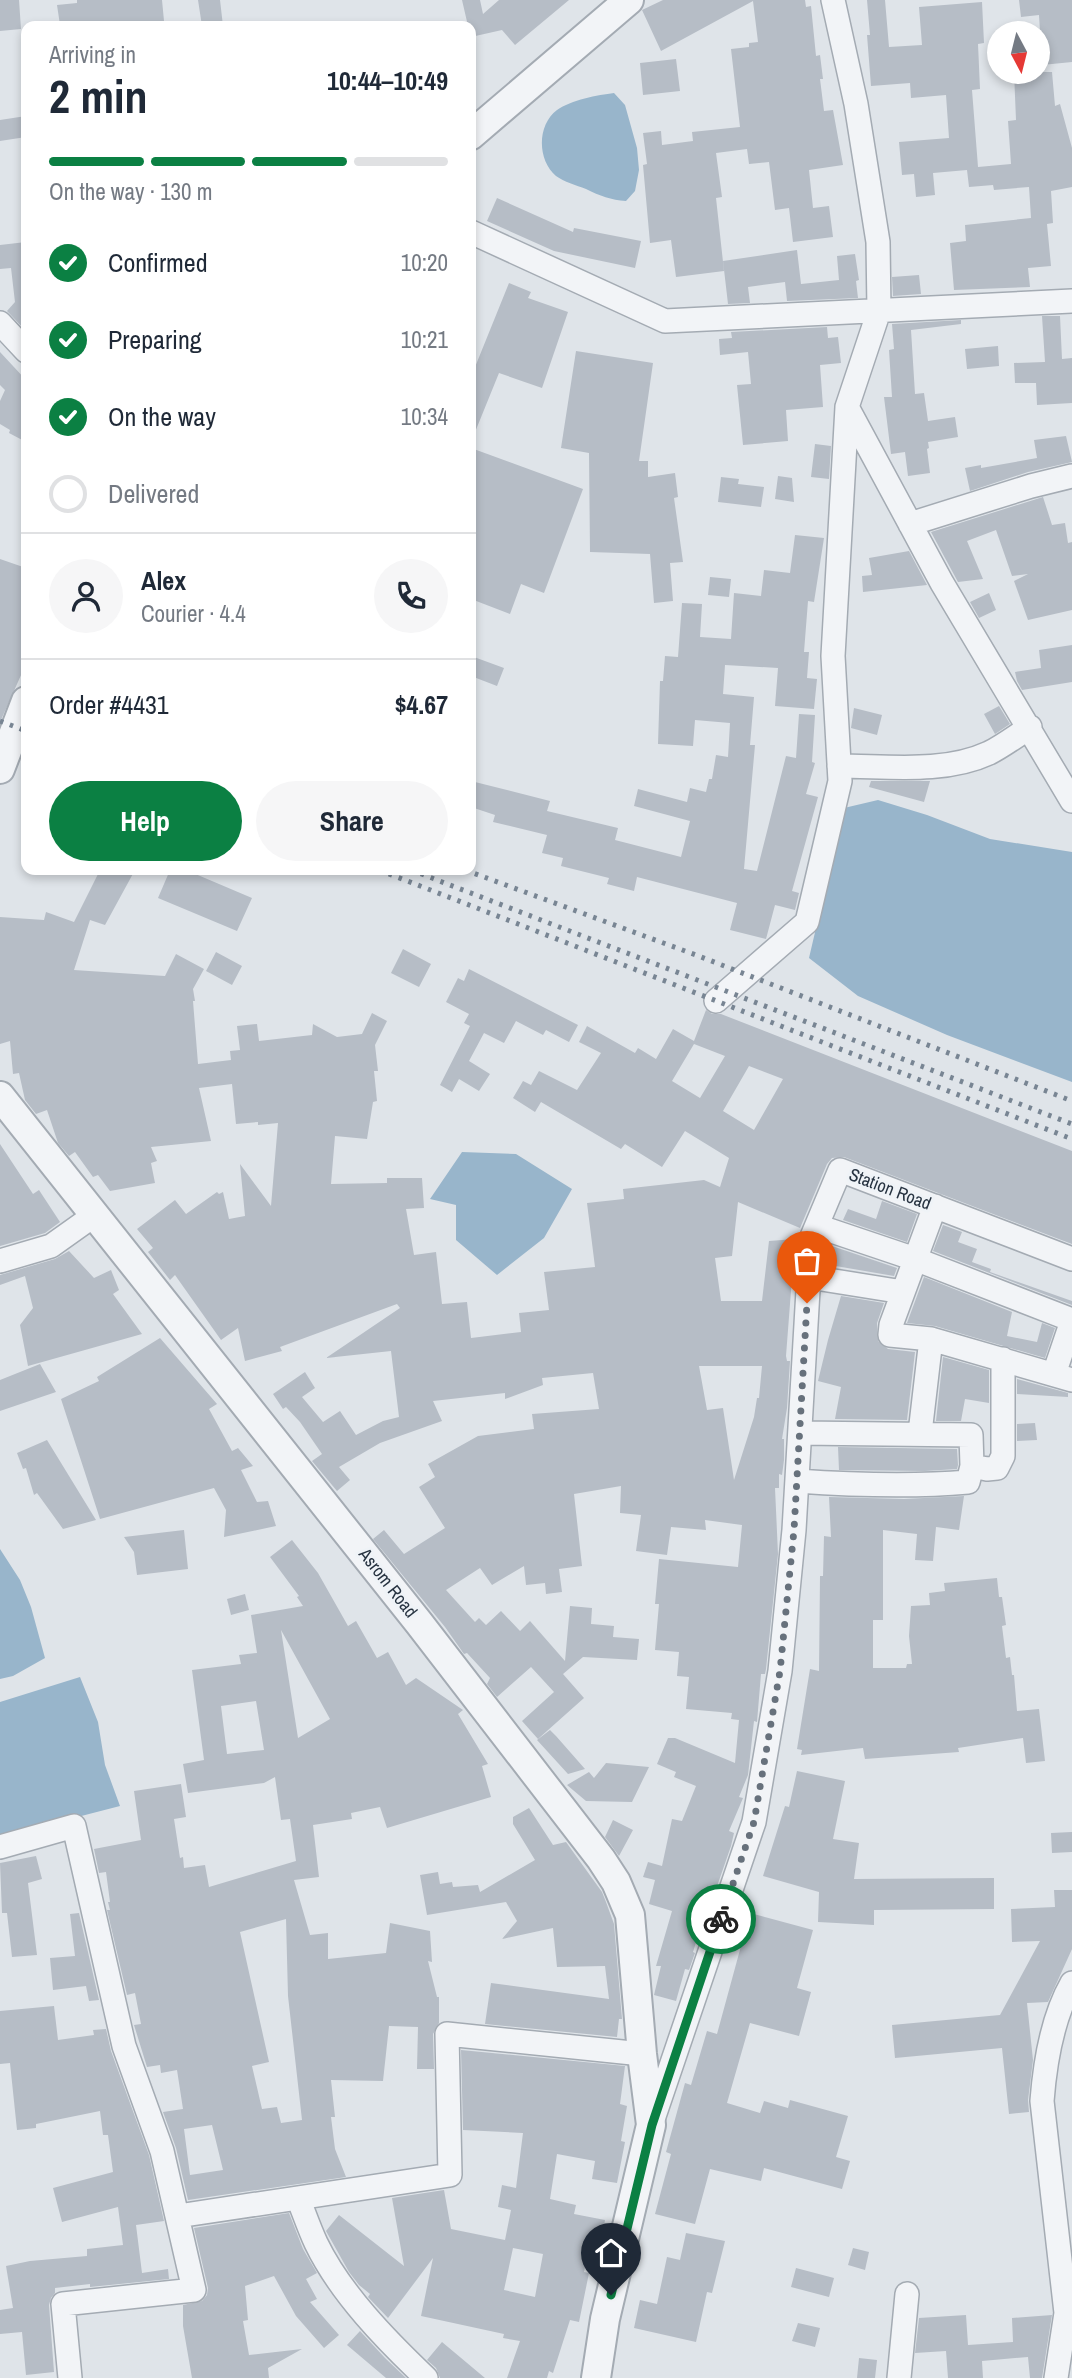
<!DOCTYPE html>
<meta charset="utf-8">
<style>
body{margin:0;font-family:"Archivo Narrow",sans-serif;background:#f6f6f7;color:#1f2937;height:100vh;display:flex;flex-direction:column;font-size:26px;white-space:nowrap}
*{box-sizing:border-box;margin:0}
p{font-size:23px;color:#747a83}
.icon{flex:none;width:38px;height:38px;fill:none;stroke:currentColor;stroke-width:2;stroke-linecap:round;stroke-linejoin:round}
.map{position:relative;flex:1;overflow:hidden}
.panel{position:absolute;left:21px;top:21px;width:455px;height:854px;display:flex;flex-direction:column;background:#fff;border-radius:14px;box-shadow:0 4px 10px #0003}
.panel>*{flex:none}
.needle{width:46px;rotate:173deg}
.fabs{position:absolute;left:987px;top:21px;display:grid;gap:14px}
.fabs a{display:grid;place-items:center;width:63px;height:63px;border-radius:50%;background:#fff;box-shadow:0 4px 10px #0003;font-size:35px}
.pin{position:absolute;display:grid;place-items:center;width:60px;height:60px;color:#fff;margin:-72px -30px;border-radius:50% 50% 50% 0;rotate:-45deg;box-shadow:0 0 7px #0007}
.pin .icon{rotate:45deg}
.courier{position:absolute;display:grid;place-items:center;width:70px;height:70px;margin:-35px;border:5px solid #0b8043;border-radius:50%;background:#fff;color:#222;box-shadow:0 2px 9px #0007}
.head em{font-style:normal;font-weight:800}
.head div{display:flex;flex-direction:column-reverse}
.head{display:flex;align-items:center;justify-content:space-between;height:119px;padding:0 28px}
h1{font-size:46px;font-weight:800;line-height:52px}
.bar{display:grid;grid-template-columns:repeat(4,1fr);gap:10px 7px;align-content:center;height:84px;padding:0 28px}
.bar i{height:9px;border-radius:5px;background:#e0e1e3}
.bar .selected{background:#0b8043}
.bar p{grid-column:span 4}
.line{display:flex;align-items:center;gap:18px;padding:0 28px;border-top:2px solid #e0e1e3}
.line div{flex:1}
.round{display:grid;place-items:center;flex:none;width:74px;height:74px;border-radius:37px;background:#f6f6f7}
ol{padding:0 28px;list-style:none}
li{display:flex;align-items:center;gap:21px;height:77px}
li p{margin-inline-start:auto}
li .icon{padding:7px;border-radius:50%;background:#0b8043;color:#fff;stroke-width:4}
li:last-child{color:#747a83}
li i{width:38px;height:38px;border:4px solid #e0e1e3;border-radius:50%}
.cta{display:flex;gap:14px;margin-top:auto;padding:14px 28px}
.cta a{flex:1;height:80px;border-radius:42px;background:#0b8043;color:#fff;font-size:28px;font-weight:800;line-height:80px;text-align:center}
.cta a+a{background:#f6f6f7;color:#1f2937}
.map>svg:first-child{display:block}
</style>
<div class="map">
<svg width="1072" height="2378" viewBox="0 0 1072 2378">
<rect width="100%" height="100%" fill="#dfe4e9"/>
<!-- water -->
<path fill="#98b5cb" d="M614,93l11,12 12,43 2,22 -4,21 -9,10c-15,-1 -26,-5 -40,-12 -10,-4 -22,-7 -30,-13 -19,-16 -19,-51 1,-66 14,-10 41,-15 57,-17z
M878,800l49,15 63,24 82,13v230l-125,-47 -89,-39 -49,-38 35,-150z
M462,1152l54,2 56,35 -28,49 -47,37 -41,-35v-35l-26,-6z
M0,1549l20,31 11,27 14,51 -32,18 -13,3z
M80,1677l18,45 7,43 15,41 -120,31v-135z"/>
<!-- building -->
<path fill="#b6bdc6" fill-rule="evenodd" d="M0,0h19l2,29 -21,2z
M77,0h85l2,21 -46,5h-35v-4l-23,3 -3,-20 20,-2z
M198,0h22l3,26h-21z
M462,0h18l3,14 16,-14h70l-54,45 -13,-15 -31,7v-11h-3z
M663,0h142l1,7 5,-1 5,50 4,-1 3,24h-3l4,32 9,-1 10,55 -34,5 4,38 16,-2 4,31 -40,5 -4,-34 -14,2 -6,-48 -20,2 -2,-15 -31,4 6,44 -6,1 8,73 -48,6 -5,-37 -21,3 -7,-78 4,-1 -4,-31 18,-2 1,14 31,-4 -1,-9 48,-5 -9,-78 18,-2v-4l9,-1 -5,-41 -92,50 -19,-41z
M867,0h18l4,47 33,-2 -3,-38 63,-5 2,41 -6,1 2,45 -8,1 6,77 33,-3 -3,-43 8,-1 -2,-48h38l3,34 5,-2 12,44v39l-21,4 2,32 -6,1 4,42 -23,2 2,19 -76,3 -4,-47 16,-2 -1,-16 66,-7 -2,-31 -35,3 -1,-5 -24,2 -2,-17 -34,3 2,22 -19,2 -2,-23 -12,1 -3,-33 50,-4 -3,-43 -35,3 -1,-15 -39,3 -4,-51h3z
M1019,0h53v62l-30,3 -3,-50 -18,2z
M676,59l4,32 -37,4 -3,-32z
M26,116v21l-26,4v-21z
M497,198l76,34 1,-4 67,13 -6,27 -81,-17 -67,-30z
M26,242v89l-19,-20 8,-9 -4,-34 -11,1v-24z
M797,250l4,34 38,-4 -2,-24 18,-2 4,26 -3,1 2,17 -71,3 -2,-19 -37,5 2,16 -22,1 -5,-43z
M919,275l2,19 -28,2 -1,-19z
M509,283l22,9 -3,6 40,14 -26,76 -43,-15 -28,69v-65z
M1042,316h18l2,43 10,-1v45l-35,2 -1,-22h-21l-1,-20 31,-1z
M961,320v4l-50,6 4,64 9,-1 4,28 27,-4 3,20 -30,5 1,6 -2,1 3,24 -22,3 -3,-24 -14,2 -7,-57h8l-3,-47 5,-1 -2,-25z
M827,327l1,11 10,-1 3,26 -21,2 3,42 -37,3 2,31 -45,4 -6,-60 14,-1 -3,-32 -28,3 -1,-16 13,-1 -1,-6z
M998,346l1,20 -32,3 -2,-20z
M576,351l77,12 -14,98h9v16l27,-4 3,24 -4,1 9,64 -13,1 3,38 -19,2 -4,-49 -60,-2 -1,-99 -28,-5z
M0,352l26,28v62l-17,-9 1,-3 -10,-6v-23l5,-11 -5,-5z
M1066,436l6,26 -44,10 -58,19 -5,-23 16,-3v3l56,-10 -3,-18z
M815,444l16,2 -2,33 -18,-2z
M471,448l112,41 -39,104 -23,-9 -11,30 -39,-15z
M778,476l14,2 2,24 -19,-3z
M721,477l18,2 -1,5 26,3 -3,20 -43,-5z
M1043,497l9,28 13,-2 3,20 4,-1v68l-44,10 -14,-39 14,-7 -16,2 -16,-46 -29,11 16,38 -25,3 -27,-50z
M795,535l29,3 -10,64 -6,-1 -4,51h5l-2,26 10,1 -3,30 -39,-3 3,-38 -53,-3 -2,29 31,3 -4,48h5l-11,124 13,2 29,-115 10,2 3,-44 16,1 -3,47 3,1 -9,31 12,3 -26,94 7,2 -4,17 -20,-5 -9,34 -36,-9 7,-27 -100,-26 -3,14 -27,-7 2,-6 -48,-12 2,-8 -21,-5 5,-18 -54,-13 2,-7 -24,-8v-26l79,20 -3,10 71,17 -3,12 66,17 9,-36 -56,-15 4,-17 49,13 3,-14 16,4 3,-13h3l4,-24 12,2 2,-34 -35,-3 -2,26 -35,-2 2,-63h3l2,-25 13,1 4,-54 20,1 -2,33 31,2 3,-46 27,3 3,-26 26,3z
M909,551l18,34 -64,7 -1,-16 10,-1 -3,-17z
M0,559l26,9v96l-26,58z
M710,577l21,2 -2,18 -21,-2z
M989,593l7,17 -17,8 -9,-16z
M1072,645v37l-50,8 -5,-9 -2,-9 26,-4 -2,-18z
M474,657l30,11 -7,18 -26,-10z
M999,706l11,18 -15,10 -11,-20z
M854,708l28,7 -5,20 -26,-7z
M871,781h59l-6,21 -55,-15z
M100,870h35l-30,55 -15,-5 -16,50 91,6 11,-22 28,15 -11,20 2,12h-2l5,63 33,-4 -1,-9 10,-1 -3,-24 20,-2 2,17 53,-6 1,-11 24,13 25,-3 10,-21 15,8 -12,24 3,26h-4l3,30 -4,1 -6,37 -32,-3 -4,48 56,-1v-5h35l2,30 -18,1 8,46 22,-3 6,52 25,-2 4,36 50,-6 -2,-19 30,-3 -5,-38 51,-5 -8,-64 37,-4 -1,-10 81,-9 16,7 9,-29 -44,-27 -23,36 -37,-23 -4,5 -80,-47 -6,10 -22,-14 10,-17 8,4 8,-14 38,19 24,-37 -22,-11 8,-16 48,27 3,-5 18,11 17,-30 21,12 12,-31 6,4h9l351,137v93l-228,-87 -12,1 -5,6 -27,64 -62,-26 -6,54 -17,2 6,43h41l7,-60 26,-2 -9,117 1,5h3l-3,47 -5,31h2v21l-2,15 -3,-1v14h-4l3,66 -12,115 -1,5h-4l-4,48 -3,-1 -6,54 -9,22 4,1 -14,33 5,2 -3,13 -17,49 -3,-1 -18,58 2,1 -6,17 -4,-1 -9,32 -22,-6 7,-29h-5l16,-55 -23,-7 6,-24 -12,-3 5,-15 14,4 10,-47 10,2 14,-35 -22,-9 2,-5 -19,-8 11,-26h7l60,25 4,-43 -8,-1 1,-6 -46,-4 3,-32 -12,-1 2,-24 -24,-2 4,-46h-4l4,-45 79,8 4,-42 -37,-5 1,10 -35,-3 -4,28 -31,-4 5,-36 -21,-2 1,-27 -47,8 8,72 -23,3 3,23 -16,2 -1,-11 -19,2 -2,-19 -32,19 -12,-17 -34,22 29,32 4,-4 7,7 15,-14 19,20 10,-10 35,40 5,-55 22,2 -1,16 23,2 -1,11 26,2 -2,21 -54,-3 -20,17 21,24 -46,41 -16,-18 32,-29 -23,-25 -34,30 -10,-13 3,-6 -23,-25 -3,1 -19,-27 -72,-88 11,-9 20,24 41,-26 -26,-41 16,-10 -7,-13 50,-28 56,-7 -2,-15 67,-5 -6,-36 -51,5 1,7 -38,14v-6l-72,8 9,20 -62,22 -41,24 11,13 -13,11 -25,-30 10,-7 -22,-32 -14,-15 -3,2 -10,-15 32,-22 10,16 -13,9 21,25 17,-11 16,24 27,-14 16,-4 -8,-66 -65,7 74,-50 -3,-4 -117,43 2,4 -37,10 -7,-33 -17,12 -46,-65 -5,5 -22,-28 5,-4 -16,-19 38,-29 11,14 31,-22 2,2 4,-2 6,27 16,-3 -5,-52 31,42 7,-83 -20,2v-3l-22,2 -4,-40 -33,4 12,53 -60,6 6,14 -6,2 4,20 -45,8 -12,-16 -5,2 -18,-25 -6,4 -11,-13 -11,-33 -11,4 -11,-14 -6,-27 -6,1 -3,-33 -10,3v-127l44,3 2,-8 28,10zM694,1044l31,12 -25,42 -28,-17zM749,1066l34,13 -29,51 -31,-19zM699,1366h63l-3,32h-2l-3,19 -20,63 -11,-72 -16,2z
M170,870h16l66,28 -15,33 -79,-33z
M403,949l28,15 -12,23 -28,-14z
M216,952l26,14 -10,19 -26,-14z
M469,969l109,56 -9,17 -23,-12 -3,5 -27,-14 -12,22 -20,-10 -15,28 21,13 -11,17 -20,-12 -7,13 -12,-7 30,-59 -6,-3 5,-9 -23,-12 12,-24 6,3z
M0,1144l33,50 6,-4 21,32 -15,11 -45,13z
M882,1201l35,13 -10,28 -64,-22 5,-11 28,10z
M943,1225l19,7 -4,10 19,7 -5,13 19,7 -1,3 82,29v4l-139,-54z
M829,1245l68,23 -3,8 -70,-12z
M69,1251l25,27 17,-8 8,20 -6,4 29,40 -114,32 -8,-41 13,-17 -8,-32 -25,9v-10l55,-16z
M924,1277l88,35 -5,24 30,6 5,-19 13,5 -10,30 -110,-32 -28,-3z
M841,1296l43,7 -7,20 1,18 10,8 27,3 -8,68 -72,-1 6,-32 -23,-6 10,-41z
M160,1338l57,66 -8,5 23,42 6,-3 15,18 -12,4 16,32 11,-1 8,25 -52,11 2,-27 -12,-22 -114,31 -39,-120 38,-18 -2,-4z
M943,1357l46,13v33l-24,-4 -4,22h-25z
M40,1364l16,28 -56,19v-31z
M1017,1379l51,14v4l-51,-3z
M1035,1423l2,17 -20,1v-17z
M47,1440l49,80 -33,9 -26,-36 -3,2 -8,-27 -3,1 -6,-16z
M838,1447l119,2 1,16 -1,4 -32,2 -86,-1z
M964,1496l-5,34 -23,-3 -3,34 -18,-1 2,-26 -34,-4v90h-10v48h33l1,-4h5l-3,-28 2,-30 19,-1 -1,-12 16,-2 -1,-8 53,-5 2,19h3l4,28 -4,1 4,32 4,-1 2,18h2l3,36 22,-2 6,52 -19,2 -3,-25 -65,10 1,4 -94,7 -2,-11 -62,7 1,-5 -5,-1 13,-80 9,2 1,-95h3l1,-40 7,1 -2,-40 75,2z
M184,1530l4,39 -51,6 -3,-23 -10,-15z
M292,1540l26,33 30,53 8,-5 21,37 11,-6 18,33 10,-7 47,32 -5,4 30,50 -6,2 9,31 -104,31 -7,-21 -29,6 1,6 -39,6 6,52 -25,3 16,55 18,-2v26l58,-6 4,-30 40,8 2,31 -4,-1 9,36h2v26l-6,11 1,35h-17l1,-42 -29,-1 -6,55 -52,-1 4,37h-4l4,32 11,28 -158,23 -12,-52 -13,-36 20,-3 -6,-39 -16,3 -1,-8 -13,2 -13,-42 7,-1 -6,-31 -8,2 -20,-85h3l-2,-8h2l-4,-30 -7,1 -5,-24 47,-9 -7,-49 47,-7 5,33 -12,2 6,39 3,-1 1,11 21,-3 4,22 87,-26 -6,-42 -9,1 -6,-43 -11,6 -76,10 -5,-29 21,-4 -12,-90 49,-6 -2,-9 18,-2 -6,-38 52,-9 -6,-9 2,-1 -29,-39zM281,1630l49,89 -32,19zM256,1701l8,49 -37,4 -6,-48zM286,1919l2,77 14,124 -21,3 -4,-16 -15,2 -10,-43 17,-4 -29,-130zM212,2125l11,45 -33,5 -6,-46z
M245,1594l4,16 -18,5 -4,-16z
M550,1730l6,6 29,33 -17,5 -31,-34z
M606,1763l43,4 -17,35 -46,-1 -19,-16 22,-13 5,6z
M797,1771l48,10 -12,58 26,4 -5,36 140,-1v31l-120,1v15l-56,-3 1,-30 -56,-16 22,-70 4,1z
M529,1808l24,37 13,-3 36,50 4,10 8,22 8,95h-3l-2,18 -132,-13 6,-41 118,16 -4,-33 -48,1 -4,-39 -51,11 15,-18 -11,-19 -79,13 -7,-40 18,-3 2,12 12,-2 1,5 25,-2 2,7 55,-32 -22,-36v-7z
M613,1820l20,10 -14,26 -14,-19z
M1072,1832v20l-20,1 -1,-20z
M36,1856l6,23 -14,4 9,72 -25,2 -5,-44h-5l-2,-50z
M1054,1890h18v59l-24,53 -21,1 6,57 -5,40 1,12 -20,2 -7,-66 -107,10 -3,-33 108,-10 40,-74 -28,1 -1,-33 44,-2z
M79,1913l20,87 -10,1 -3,-15 -33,4 -3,-32 25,-2 -5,-42z
M750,1913l63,17 -16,58 14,4 -12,44 -49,-13 -23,80 33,10 4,-12 24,7 2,-8 58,16 -12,41 14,4 -8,28 -78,-21 -3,13 -51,-12 -15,55 -40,-10 16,-60 -5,-2 19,-69 6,2 16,-54 10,3z
M54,2006l4,34 36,-5 -1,-5 13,-1 5,22 38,104 15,66 -28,4 6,48 26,-4 1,10 -79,8v-3l-35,4v5l-4,5 -2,7 5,67 -28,3 -4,-43 -22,2v-24l13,-2 -7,-42 24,-5 57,-5v-7l36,-4 -5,-38 -56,15 -9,-34 60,-16 -5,-37h-5l-3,-24 -64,13v4l-19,2 -7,-67 -10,1v-53z
M461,2050l164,16 -5,38 7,2 -6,35 4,1 -8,41 -25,-4 3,-18 -38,-7 -7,45 26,6 -2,9 31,6 -4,22 -10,-2 -7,32 5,1 -10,49 -9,-2 -17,53 -4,-2 -2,7h-40l13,-37 -17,-3 1,-4 -83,-18 12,-58 -45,60 -20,-21 2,-3 -11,-9 -10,-13 -23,-41 13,-16 65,51 -12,-68 52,-8 7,39 54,11 6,-30 -13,-3 4,-22 14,3 7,-55 -60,-3zM513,2248l30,6 -8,43 -31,-7z
M289,2213l14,36 14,24 -11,6 11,20 -7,3 29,33 -15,13 -28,-32 -22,-40 -29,10 3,34 -5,1 6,34 53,-6 -34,19 1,10h-77l-9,-52v-21l19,-4 5,-6 1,-7 -14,-60z
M686,2233l39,8 -13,52 -5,-1 -11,50 -62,-14 6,-28 17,4 10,-47 13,3z
M853,2248l16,4 -4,18 -17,-5z
M796,2268l38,10 -5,19 -38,-10z
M966,2315l2,30 45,-3 -1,-24 40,-3 -10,63h-12l-2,-21 -46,4 1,17h-35l-2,-27 -31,2 4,-35z
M798,2323l22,5 -5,19 -23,-6z
M360,2331l25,27 21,20h-20l-39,-33z
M442,2342l43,36h-45l-4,-10 -9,-8z
M859,2358l18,2 -2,18h-18z"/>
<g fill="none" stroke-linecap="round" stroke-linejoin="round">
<defs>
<path id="minor" d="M833,0l23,104 22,138 1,69 -32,96 95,176 130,218
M471,232l194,89 407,-20
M0,323l26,28
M910,524l121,-38 41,-10
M839,766c48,0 105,8 150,-13 14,-7 27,-17 41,-26
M716,1001l91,-79 33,-141 -7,-125 14,-249
M817,1226l98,33 157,61
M0,1261l51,-15 45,-32
M809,1277l94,15
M931,1339l141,41
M1054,1374l18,-53
M920,1433l11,-94 -41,-4 1,-10 44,-119
M972,1466l15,3 10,-1 6,-12v-97
M797,1481c57,4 114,6 171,1l4,-16 -1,-31 -171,-2
M0,1847l74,-21 50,220 38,105 32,139 -131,14 7,74
M651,2125l103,-303 26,-151 14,-141 17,-291 29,-69 232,89
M298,2198c6,15 11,30 18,45 24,50 70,97 110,135
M178,2216l272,-41 -3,-141 195,20
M899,2378l8,-84
M1056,2378l10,-65 -24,-212c3,-39 10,-83 30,-118"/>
<path id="tertiary" d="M471,135l158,-135
M0,769l26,-68
M0,1096l419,527 182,236 15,23 14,33 12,139 9,71 -46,194 -9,59"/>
</defs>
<!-- minor casing -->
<use href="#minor" stroke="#a4abb3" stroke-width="26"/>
<!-- tertiary casing -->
<use href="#tertiary" stroke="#a4abb3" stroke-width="32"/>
<!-- minor -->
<use href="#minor" stroke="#f2f4f7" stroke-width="23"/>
<!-- tertiary -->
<use href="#tertiary" stroke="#f2f4f7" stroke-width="28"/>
<!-- rail -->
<path stroke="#788593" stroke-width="5" stroke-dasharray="3.5 7" stroke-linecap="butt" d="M0,721l26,10
M379,870l693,269
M411,870l661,254
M465,870l231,85 376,146"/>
</g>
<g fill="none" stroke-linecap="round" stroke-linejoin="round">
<!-- done -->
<path stroke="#67717c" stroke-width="7" stroke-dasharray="0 12.6" d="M721,1919l33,-97 26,-151 14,-141 13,-227"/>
<!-- route -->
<path stroke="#0b8043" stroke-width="9" d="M611,2295l41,-170 69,-206"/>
</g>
<g text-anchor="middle" stroke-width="6" stroke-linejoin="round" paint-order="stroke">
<!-- street labels -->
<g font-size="18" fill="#273341" stroke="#eff3f7">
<text transform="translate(890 1189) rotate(21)" y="6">Station Road</text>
<text transform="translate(388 1583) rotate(52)" y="6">Asrom Road</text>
</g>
</g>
</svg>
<div class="fabs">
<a><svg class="needle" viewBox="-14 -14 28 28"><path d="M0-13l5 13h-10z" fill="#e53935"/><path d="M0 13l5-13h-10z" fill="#747a83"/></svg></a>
</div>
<div class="pin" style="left:807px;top:1303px;background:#ea580c"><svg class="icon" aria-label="bag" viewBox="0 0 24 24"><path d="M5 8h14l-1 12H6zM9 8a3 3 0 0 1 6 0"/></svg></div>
<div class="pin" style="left:611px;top:2295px;background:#1f2937"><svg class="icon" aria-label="home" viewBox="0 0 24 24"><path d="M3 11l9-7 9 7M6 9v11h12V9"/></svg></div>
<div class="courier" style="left:721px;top:1919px"><svg class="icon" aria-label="bike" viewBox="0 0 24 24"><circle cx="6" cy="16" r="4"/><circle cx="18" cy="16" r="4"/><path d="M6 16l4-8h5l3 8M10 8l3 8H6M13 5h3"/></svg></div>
<section class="panel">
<div class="head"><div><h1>2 min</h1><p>Arriving in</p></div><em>10:44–10:49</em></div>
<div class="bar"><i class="selected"></i><i class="selected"></i><i class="selected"></i><i></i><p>On the way · 130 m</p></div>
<ol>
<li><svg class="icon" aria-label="check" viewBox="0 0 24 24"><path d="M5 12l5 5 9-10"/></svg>Confirmed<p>10:20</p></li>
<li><svg class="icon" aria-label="check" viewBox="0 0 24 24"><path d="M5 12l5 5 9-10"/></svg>Preparing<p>10:21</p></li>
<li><svg class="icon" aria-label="check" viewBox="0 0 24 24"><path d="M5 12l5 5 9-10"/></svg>On the way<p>10:34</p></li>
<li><i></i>Delivered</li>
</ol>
<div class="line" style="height:126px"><a class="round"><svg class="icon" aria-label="person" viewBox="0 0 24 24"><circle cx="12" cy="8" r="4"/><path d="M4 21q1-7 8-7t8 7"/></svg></a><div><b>Alex</b><p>Courier · 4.4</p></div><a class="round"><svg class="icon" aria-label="phone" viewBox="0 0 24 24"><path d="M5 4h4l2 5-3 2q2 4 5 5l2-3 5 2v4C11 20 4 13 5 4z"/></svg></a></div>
<div class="line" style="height:91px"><div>Order #4431</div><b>$4.67</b></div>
<div class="cta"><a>Help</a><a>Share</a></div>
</section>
</div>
